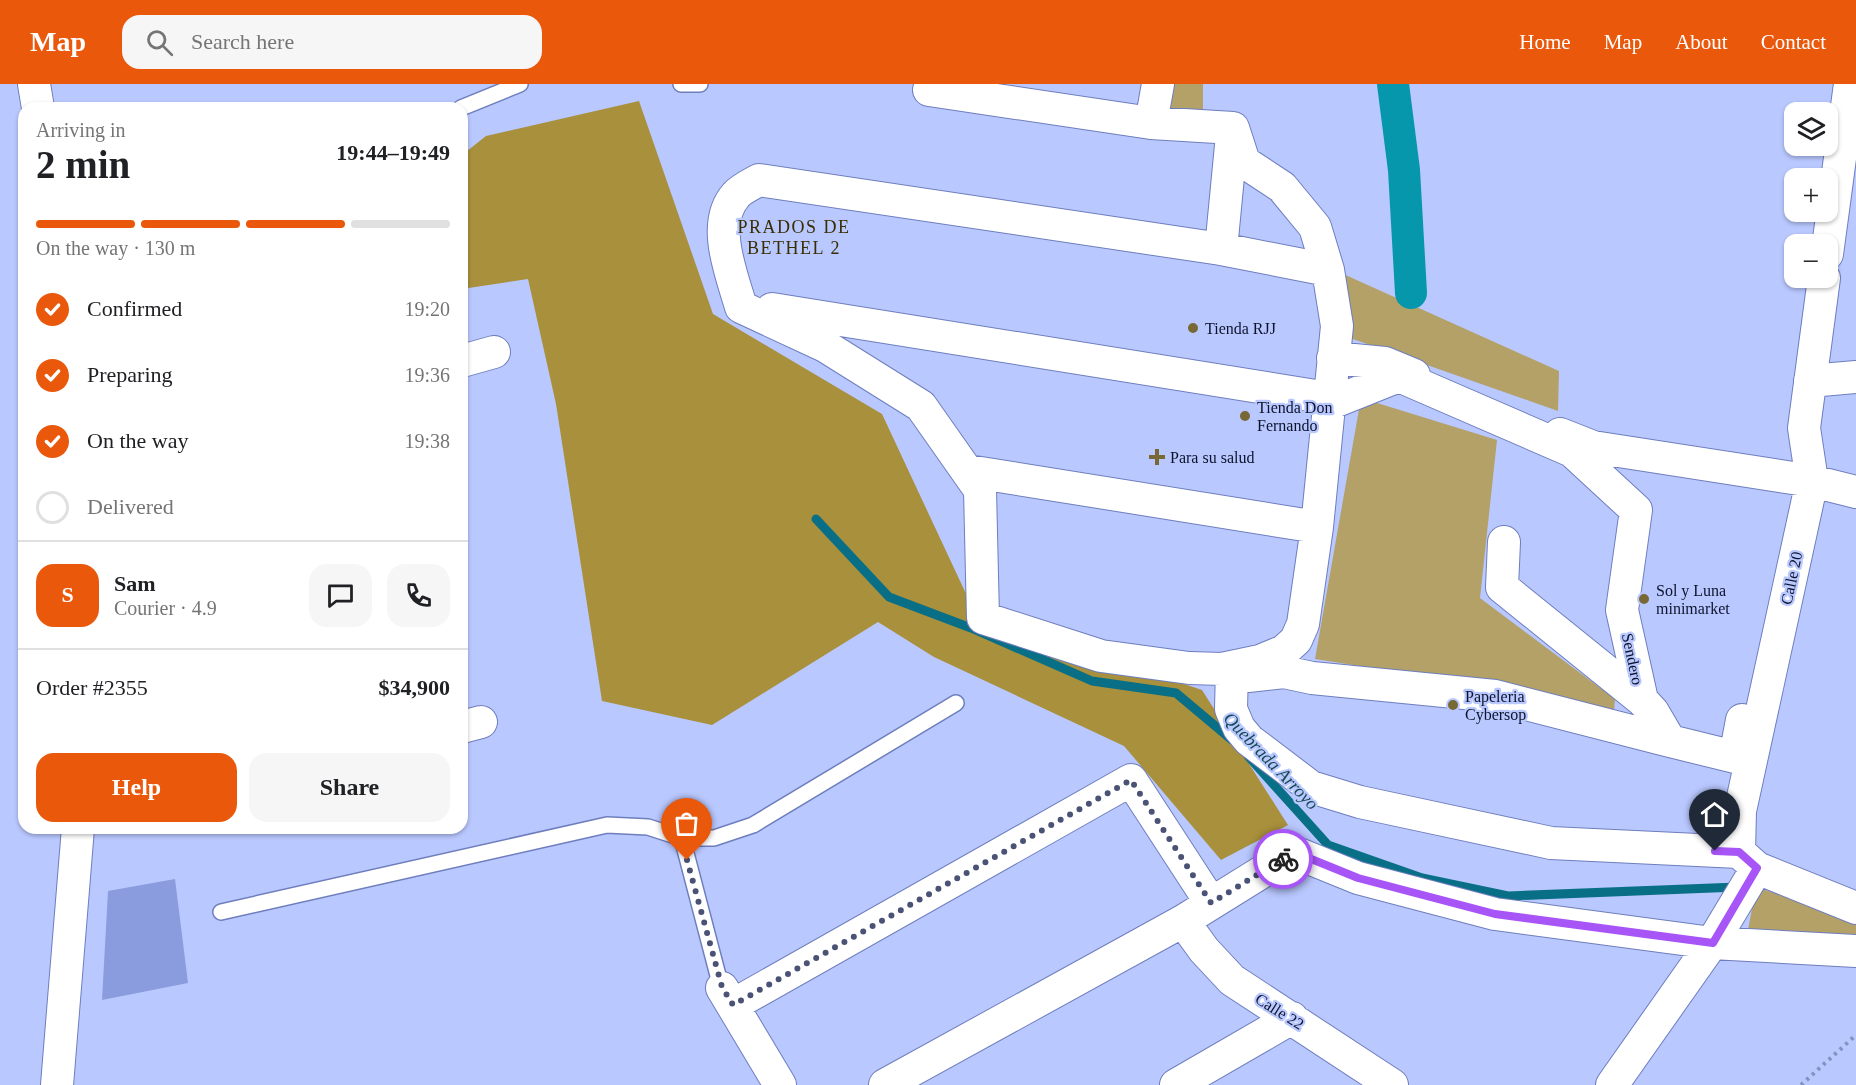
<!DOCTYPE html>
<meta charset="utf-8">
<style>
body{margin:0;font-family:"Times New Roman",serif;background:#f6f6f6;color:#202124;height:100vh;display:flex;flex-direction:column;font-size:22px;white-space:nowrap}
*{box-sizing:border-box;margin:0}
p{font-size:20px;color:#757577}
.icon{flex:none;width:33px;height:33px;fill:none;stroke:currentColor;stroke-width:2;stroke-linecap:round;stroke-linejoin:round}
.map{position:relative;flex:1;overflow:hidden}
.sheet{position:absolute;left:18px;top:18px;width:450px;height:732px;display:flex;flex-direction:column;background:#fff;border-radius:18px;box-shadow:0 2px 4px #0004}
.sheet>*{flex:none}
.fabs{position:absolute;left:1784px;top:18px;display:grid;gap:12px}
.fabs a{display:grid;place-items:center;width:54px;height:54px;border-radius:12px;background:#fff;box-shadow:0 2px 4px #0004;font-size:30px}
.pin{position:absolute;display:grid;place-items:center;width:51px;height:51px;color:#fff;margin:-62px -26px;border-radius:50% 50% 50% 0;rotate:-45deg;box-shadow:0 0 6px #0007}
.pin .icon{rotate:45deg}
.courier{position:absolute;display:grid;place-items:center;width:60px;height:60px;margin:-30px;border:4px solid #a855f7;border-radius:50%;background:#fff;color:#222;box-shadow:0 2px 8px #0007}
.head em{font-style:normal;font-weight:600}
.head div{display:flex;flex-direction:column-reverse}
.head{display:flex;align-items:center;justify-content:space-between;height:102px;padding:0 18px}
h1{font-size:39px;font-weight:600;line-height:45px}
.bar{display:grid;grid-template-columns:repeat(4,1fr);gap:9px 6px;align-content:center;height:72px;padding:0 18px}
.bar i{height:8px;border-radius:4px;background:#e0e0e0}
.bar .selected{background:#ea580c}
.bar p{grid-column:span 4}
.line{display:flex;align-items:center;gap:15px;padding:0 18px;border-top:2px solid #e0e0e0}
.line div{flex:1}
.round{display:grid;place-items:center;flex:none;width:63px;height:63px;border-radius:18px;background:#f6f6f6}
ol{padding:0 18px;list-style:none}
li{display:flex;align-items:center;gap:18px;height:66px}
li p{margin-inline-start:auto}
li .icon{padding:6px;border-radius:50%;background:#ea580c;color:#fff;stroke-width:4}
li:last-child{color:#757577}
li i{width:33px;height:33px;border:3px solid #e0e0e0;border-radius:50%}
.cta{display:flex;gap:12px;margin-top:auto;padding:12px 18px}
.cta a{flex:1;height:69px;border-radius:18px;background:#ea580c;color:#fff;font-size:24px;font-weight:600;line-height:69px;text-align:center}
.cta a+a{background:#f6f6f6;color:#202124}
header{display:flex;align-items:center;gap:36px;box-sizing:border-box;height:84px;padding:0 30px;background:#ea580c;color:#fff}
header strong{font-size:28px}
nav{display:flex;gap:33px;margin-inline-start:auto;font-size:21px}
.search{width:420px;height:54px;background:#f6f6f6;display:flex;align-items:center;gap:15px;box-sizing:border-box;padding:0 21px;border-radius:18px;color:#757577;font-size:22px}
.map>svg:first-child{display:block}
</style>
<header>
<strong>Map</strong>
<div class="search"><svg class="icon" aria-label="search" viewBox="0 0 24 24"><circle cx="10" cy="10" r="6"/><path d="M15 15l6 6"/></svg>Search here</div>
<nav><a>Home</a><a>Map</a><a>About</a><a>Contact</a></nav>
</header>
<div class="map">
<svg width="1856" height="1001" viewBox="0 0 1856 1001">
<rect width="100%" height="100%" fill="#b9c8ff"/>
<!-- green -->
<path fill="#b3a168" d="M1167,0h36v28l-39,-4z
M1341,189l218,98 -1,40 -208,-73z
M1361,314l136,42 -17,158 135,101 -1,12 -95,-20 -204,-32z
M1756,803l100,33v24l-108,-14z"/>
<!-- forest -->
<path fill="#a9903c" d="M639,17l74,213 169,100 93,199 227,77 86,135 -67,35 -97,-114 -190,-89 -56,-35 -166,103 -110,-24 -46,-297 -28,-125 -66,10v-134l24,-19z"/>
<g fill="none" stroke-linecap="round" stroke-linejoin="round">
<!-- stream -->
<path stroke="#096f86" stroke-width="9" d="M816,435l73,78 82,31 121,53 84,12 56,47
M1248,672l80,89 94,33 86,18 230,-9"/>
<!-- canal -->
<path stroke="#0797ac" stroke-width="32" d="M1393,0l11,86 7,123"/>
</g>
<!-- building -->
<path fill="#8a9cdd" d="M175,795l13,104 -86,17 6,-109z"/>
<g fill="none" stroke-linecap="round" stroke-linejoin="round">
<defs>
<path id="lane" d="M681,0h19
M461,24l59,-24
M682,754l39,149
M221,828l386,-87 41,2 34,11h32l39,-13 203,-122"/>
<path id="street" d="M34,0l4,24
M929,6l222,33 82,5 11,34 38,25 33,40 13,43 9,56 -20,201 -14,97 -7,16 -12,11 -24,10 -38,8 -33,-1 -88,-12 -118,-38 -3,-128 -59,-84 -96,-60 -84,-39c-9,-32 -31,-83 -5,-112 5,-6 16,-11 23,-15l462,69 107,21
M1151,39l7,-39
M1221,165l11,-114
M1827,170l23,-170
M1824,194l-20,150 8,53 -72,330 -1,41 18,16 99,40
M772,225l556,89
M1333,274l52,5 29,12
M462,277l32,-9
M1810,297l46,-4
M1560,350l33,13 219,34 44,11
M968,387l349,56
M1504,458l-2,45 140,113
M1232,584l-1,41 8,19 10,12 62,47 49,15 191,41 188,9
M1248,592l36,-4 28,6 183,18 175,45 -17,-29 -11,-12 -20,-90 14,-100 -64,-59 -173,-75 -70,28
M462,643l19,-5
M1670,657l65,16 7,-37
M1183,837l21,29 28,30 160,105
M722,904l58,97
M733,921l398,-225 80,123
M57,1001l21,-257
M885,1001l298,-164 111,-69 64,26 137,36 217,29 144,8
M1176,1001l116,-67
M1612,1001l100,-142 45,-75"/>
</defs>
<!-- lane casing -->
<use href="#lane" stroke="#6e7ebd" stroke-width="18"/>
<!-- street casing -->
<use href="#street" stroke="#6e7ebd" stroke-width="34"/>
<!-- path -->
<path stroke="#8591be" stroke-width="4" stroke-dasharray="3 4.5" stroke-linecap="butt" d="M1801,1001l55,-50"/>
<!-- lane -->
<use href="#lane" stroke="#fff" stroke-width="15"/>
<!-- street -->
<use href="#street" stroke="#fff" stroke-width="32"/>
</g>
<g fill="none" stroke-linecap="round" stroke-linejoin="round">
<!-- done -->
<path stroke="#4a5276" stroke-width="6" stroke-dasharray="0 10.8" d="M687,776l35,127 11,18 398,-225 80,123 72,-44"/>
<!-- route -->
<path stroke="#a855f7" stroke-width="8" d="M1283,775l11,-7 64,26 137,36 218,29 44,-75 -18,-16 -24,-1"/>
</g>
<!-- markers -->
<g fill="#776835" stroke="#b9c8ff" stroke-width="2">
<circle cx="1193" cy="244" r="6"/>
<circle cx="1245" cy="332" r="6"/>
<path d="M1154 364h6v6h6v6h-6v6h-6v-6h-6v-6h6z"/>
<circle cx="1644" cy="515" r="6"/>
<circle cx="1453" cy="621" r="6"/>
</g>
<g text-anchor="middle" stroke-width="4.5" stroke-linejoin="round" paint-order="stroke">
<!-- poi labels -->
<g font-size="16" fill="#0e132c" stroke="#b9c8ff" text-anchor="start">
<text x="1205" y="250">Tienda RJJ</text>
<text x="1257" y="329">Tienda Don<tspan x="1257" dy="18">Fernando</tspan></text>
<text x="1170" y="379">Para su salud</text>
<text x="1656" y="512">Sol y Luna<tspan x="1656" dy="18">minimarket</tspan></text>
<text x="1465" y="618">Papeleria<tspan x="1465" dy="18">Cybersop</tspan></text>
</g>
<!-- street labels -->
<g font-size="16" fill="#0e132c" stroke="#b9c8ff">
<text transform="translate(1791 494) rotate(-78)" y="6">Calle 20</text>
<text transform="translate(1633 575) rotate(78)" y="6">Sendero</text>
<text transform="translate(1280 927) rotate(32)" y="6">Calle 22</text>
</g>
<!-- neighbourhood labels -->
<g font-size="18" letter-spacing="1.5" fill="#392d02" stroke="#b9c8ff">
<text x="794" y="149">PRADOS DE<tspan x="794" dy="21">BETHEL 2</tspan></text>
</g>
<!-- water labels -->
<g font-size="18" font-style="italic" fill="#164852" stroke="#b9c8ff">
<text transform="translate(1271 677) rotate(46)" y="6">Quebrada Arroyo</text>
</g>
</g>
</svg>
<div class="fabs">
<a><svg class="icon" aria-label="layers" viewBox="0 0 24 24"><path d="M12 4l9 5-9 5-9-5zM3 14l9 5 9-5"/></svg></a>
<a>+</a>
<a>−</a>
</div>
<div class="pin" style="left:687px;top:776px;background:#ea580c"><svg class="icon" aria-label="bag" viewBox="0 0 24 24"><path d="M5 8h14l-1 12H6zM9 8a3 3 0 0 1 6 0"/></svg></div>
<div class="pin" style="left:1715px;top:767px;background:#1f2937"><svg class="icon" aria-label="home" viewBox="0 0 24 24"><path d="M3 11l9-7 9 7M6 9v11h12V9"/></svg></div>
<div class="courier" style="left:1283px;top:775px"><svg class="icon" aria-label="bike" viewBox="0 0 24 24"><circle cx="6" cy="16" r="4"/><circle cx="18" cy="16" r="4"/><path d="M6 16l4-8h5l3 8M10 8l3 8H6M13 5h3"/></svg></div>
<section class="sheet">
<div class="head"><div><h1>2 min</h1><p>Arriving in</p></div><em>19:44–19:49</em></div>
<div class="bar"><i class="selected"></i><i class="selected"></i><i class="selected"></i><i></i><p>On the way · 130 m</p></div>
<ol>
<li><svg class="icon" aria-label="check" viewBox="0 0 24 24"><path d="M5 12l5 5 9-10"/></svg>Confirmed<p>19:20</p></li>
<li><svg class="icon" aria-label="check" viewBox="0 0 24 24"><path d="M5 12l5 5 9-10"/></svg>Preparing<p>19:36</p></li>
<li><svg class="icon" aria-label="check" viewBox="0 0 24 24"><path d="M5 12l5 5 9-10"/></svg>On the way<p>19:38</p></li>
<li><i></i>Delivered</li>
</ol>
<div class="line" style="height:108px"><b class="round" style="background:#ea580c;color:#fff">S</b><div><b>Sam</b><p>Courier · 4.9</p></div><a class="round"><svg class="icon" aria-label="chat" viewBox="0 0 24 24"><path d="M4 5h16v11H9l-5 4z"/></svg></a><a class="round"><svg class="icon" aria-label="phone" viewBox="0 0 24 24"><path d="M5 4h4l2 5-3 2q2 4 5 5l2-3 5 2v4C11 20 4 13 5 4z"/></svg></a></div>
<div class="line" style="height:78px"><div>Order #2355</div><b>$34,900</b></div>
<div class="cta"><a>Help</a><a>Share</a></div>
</section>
</div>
